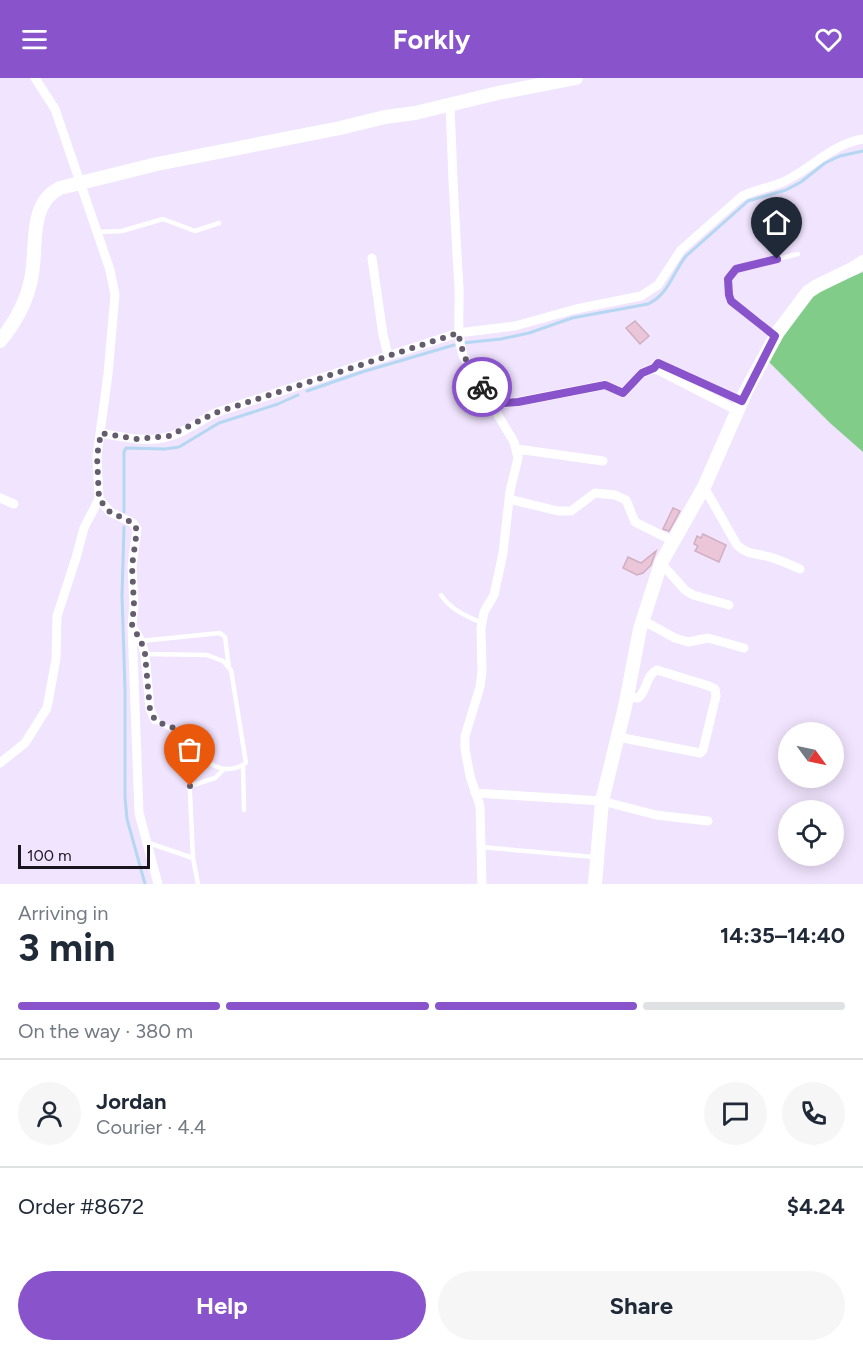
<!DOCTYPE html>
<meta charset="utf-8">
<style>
body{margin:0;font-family:Figtree,sans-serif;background:#f6f6f7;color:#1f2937;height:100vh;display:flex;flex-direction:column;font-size:22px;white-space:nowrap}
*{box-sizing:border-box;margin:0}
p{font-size:20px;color:#747a83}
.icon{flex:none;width:33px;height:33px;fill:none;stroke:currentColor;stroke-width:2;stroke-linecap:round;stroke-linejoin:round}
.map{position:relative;height:806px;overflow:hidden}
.details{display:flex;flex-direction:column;background:#fff;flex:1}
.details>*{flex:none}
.needle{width:39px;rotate:123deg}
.fabs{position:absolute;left:778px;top:644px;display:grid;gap:12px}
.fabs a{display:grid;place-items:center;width:66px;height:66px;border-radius:50%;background:#fff;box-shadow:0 3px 15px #0003;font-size:30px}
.scale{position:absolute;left:18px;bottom:15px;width:132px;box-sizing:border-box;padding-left:6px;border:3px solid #1a141f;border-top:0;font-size:16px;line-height:21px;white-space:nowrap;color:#1a141f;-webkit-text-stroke:4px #f1e4fe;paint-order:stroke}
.pin{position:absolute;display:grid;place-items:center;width:51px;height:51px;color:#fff;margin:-62px -26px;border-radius:50% 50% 50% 0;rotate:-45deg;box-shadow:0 0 6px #0007}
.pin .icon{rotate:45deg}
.courier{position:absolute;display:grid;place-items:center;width:60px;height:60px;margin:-30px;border:4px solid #8953cb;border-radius:50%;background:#fff;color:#222;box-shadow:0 2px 8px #0007}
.overview em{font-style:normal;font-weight:700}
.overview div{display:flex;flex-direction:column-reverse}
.overview{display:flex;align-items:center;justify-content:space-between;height:102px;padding:0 18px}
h1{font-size:39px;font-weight:700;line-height:45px}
.bar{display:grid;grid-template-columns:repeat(4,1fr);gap:9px 6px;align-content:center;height:72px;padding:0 18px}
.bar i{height:8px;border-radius:4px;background:#e0e1e3}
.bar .on{background:#8953cb}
.bar p{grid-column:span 4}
.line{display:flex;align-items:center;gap:15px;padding:0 18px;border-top:2px solid #e0e1e3}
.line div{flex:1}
.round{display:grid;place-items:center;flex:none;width:63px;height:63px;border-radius:32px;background:#f6f6f7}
.action{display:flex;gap:12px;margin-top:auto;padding:12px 18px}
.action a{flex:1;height:69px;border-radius:36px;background:#8953cb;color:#fff;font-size:24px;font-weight:700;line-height:69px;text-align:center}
.action a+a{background:#f6f6f7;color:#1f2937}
header{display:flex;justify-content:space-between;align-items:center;height:78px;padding:0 18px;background:#8953cb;color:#fff;font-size:27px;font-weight:700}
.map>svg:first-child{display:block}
</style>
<header><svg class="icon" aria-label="menu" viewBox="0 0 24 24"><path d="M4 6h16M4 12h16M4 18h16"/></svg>Forkly<svg class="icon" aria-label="heart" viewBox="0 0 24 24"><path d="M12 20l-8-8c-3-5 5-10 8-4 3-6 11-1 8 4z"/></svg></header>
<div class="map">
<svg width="863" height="806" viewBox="0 0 863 806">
<rect width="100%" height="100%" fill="#f1e4fe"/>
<!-- green -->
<path fill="#82cc8a" d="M863,194v180l-33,-29 -63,-63 43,-62 10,-8z"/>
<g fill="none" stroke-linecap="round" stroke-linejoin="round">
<!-- stream -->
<path stroke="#b5d7f2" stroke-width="3" d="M463,265l38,-4 28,-6 43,-15 76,-14c21,-10 24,-30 38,-48l62,-55 38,-11 15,-8 24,-19 15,-7 23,-5
M307,313l55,-19 92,-27
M124,434v-60l2,-4 39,1 14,-2 40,-24 59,-19 20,-9
M124,449l-2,68 3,95v107l2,22 18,65"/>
</g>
<!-- building -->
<path fill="#eac6d8" stroke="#d1aec0" stroke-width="1.5" d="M635,243l14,15 -9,8 -14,-16z
M673,430l7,3 -11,20 -6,-2z
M703,456l23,11 -7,17 -24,-11 3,-5 -4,-2 3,-8 4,2z
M656,473l-5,14 -8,8 -6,2 -14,-7 5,-11 13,6z"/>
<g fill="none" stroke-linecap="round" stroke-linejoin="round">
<!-- lane -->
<path stroke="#fff" stroke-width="4.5" d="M97,154l25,-1 41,-12 32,12 24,-8
M773,257l-42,-34c-5,-11 -6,-25 5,-32l62,-15
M441,517c10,15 25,21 41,28
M141,563l79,-8 5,4 4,31
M145,576l62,1 16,6 8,9 15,93c-22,15 -38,-1 -58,-13 -5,-25 -17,-17 -33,-30
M188,672l5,108 5,26
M243,687l1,45
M190,708l25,-8 8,-8
M146,764l47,16
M481,769l113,10"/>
<!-- street -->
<path stroke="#fff" stroke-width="9" d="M450,27c2,61 5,121 9,182 1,25 -3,44 4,69l51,86 4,16 -8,33 -7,62 -9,42 -10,17 -3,16 1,43 -2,16 -15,49v13l5,27 10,30 2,78
M372,180l11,77 5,20
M654,290l2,-4h4l82,37
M491,326l26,-2 88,-17 18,8 19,-20 12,-5 84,43
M101,355c26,5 55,12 80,-1 12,-6 23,-13 34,-19l243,-80 57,-7 61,-17 65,-13 17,-11 23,-35 60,-53c14,-8 30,-9 44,-16 29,-14 45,-36 78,-42
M517,371l86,12
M704,409l33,58c11,11 22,8 36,13 9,3 18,7 27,11
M0,420l14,6
M99,421l11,13 23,11 4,6 -5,37 2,39 -2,21 9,15 4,13 5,55 5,11
M509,421l49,12h13l24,-18 20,2 11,5 9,22 38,19
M661,485l24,27 8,5 36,10
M642,542l33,18 13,4 20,-4 36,10
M132,548l7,187 19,71
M618,659l82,16 3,-3 13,-54 -1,-7 -6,-3 -52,-16c-12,6 -9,20 -19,28l-11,-1
M0,685l25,-20 22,-35 9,-49 1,-43 19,-58 8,-30 15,-29 -2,-43 11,-82 7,-79 -5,-25 -55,-161 -20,-31
M475,715l127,8 54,14 52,6"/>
<!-- secondary -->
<path stroke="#fff" stroke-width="14" d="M0,263c15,-18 26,-38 31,-61 7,-31 -4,-76 29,-92l97,-24 183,-36 45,-11 30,-4 83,-20 78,-15
M595,806l7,-83 23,-94 15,-78 21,-66 43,-76 43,-98 31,-57 30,-40 9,-6 37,-18 9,-6"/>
</g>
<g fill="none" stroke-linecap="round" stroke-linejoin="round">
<!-- done -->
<path stroke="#655d6d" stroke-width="6" stroke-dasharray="0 10.8" d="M190,708c-1,-16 3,-46 -13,-56 -7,-5 -15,-5 -22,-10l-5,-10 -5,-56 -4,-13 -9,-15 2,-21 -2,-39 5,-36 -4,-7 -23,-11 -11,-13 -2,-43 4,-23 35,6 33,-3 46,-23 243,-80 6,23 18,31"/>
<!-- route -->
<path stroke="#8953cb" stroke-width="8" d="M482,309l9,17 27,-2 87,-17 18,8 19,-20 12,-5 4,-5 84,38 33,-65 -44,-35 -2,-6 -1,-16 8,-10 41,-10"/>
</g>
</svg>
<div class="fabs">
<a><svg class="needle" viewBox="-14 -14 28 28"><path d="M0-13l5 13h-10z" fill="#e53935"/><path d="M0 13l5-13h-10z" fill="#747a83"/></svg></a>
<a><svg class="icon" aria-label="locate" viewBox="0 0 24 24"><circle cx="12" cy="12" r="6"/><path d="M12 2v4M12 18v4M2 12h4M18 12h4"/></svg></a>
</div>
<div class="scale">100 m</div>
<div class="pin" style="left:190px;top:708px;background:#ea580c"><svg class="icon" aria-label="bag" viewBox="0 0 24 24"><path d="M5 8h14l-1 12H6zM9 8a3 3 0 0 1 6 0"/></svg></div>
<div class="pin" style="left:777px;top:181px;background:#1f2937"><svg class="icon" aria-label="home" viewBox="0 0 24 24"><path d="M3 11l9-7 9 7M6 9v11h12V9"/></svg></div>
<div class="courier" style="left:482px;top:309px"><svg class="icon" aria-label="bike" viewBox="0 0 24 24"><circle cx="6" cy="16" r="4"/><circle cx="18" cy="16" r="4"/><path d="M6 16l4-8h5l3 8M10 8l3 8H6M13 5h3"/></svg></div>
</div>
<section class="details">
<div class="overview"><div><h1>3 min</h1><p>Arriving in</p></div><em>14:35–14:40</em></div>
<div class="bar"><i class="on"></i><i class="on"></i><i class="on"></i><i></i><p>On the way · 380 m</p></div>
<div class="line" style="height:108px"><a class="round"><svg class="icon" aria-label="person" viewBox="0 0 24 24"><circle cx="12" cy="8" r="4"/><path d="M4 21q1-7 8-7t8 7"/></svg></a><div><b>Jordan</b><p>Courier · 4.4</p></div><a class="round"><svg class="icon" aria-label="chat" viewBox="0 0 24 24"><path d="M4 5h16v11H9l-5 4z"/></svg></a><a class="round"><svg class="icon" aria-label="phone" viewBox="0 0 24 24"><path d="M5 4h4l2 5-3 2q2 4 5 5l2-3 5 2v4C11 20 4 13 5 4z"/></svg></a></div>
<div class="line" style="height:78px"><div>Order #8672</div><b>$4.24</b></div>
<div class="action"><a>Help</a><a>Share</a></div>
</section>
